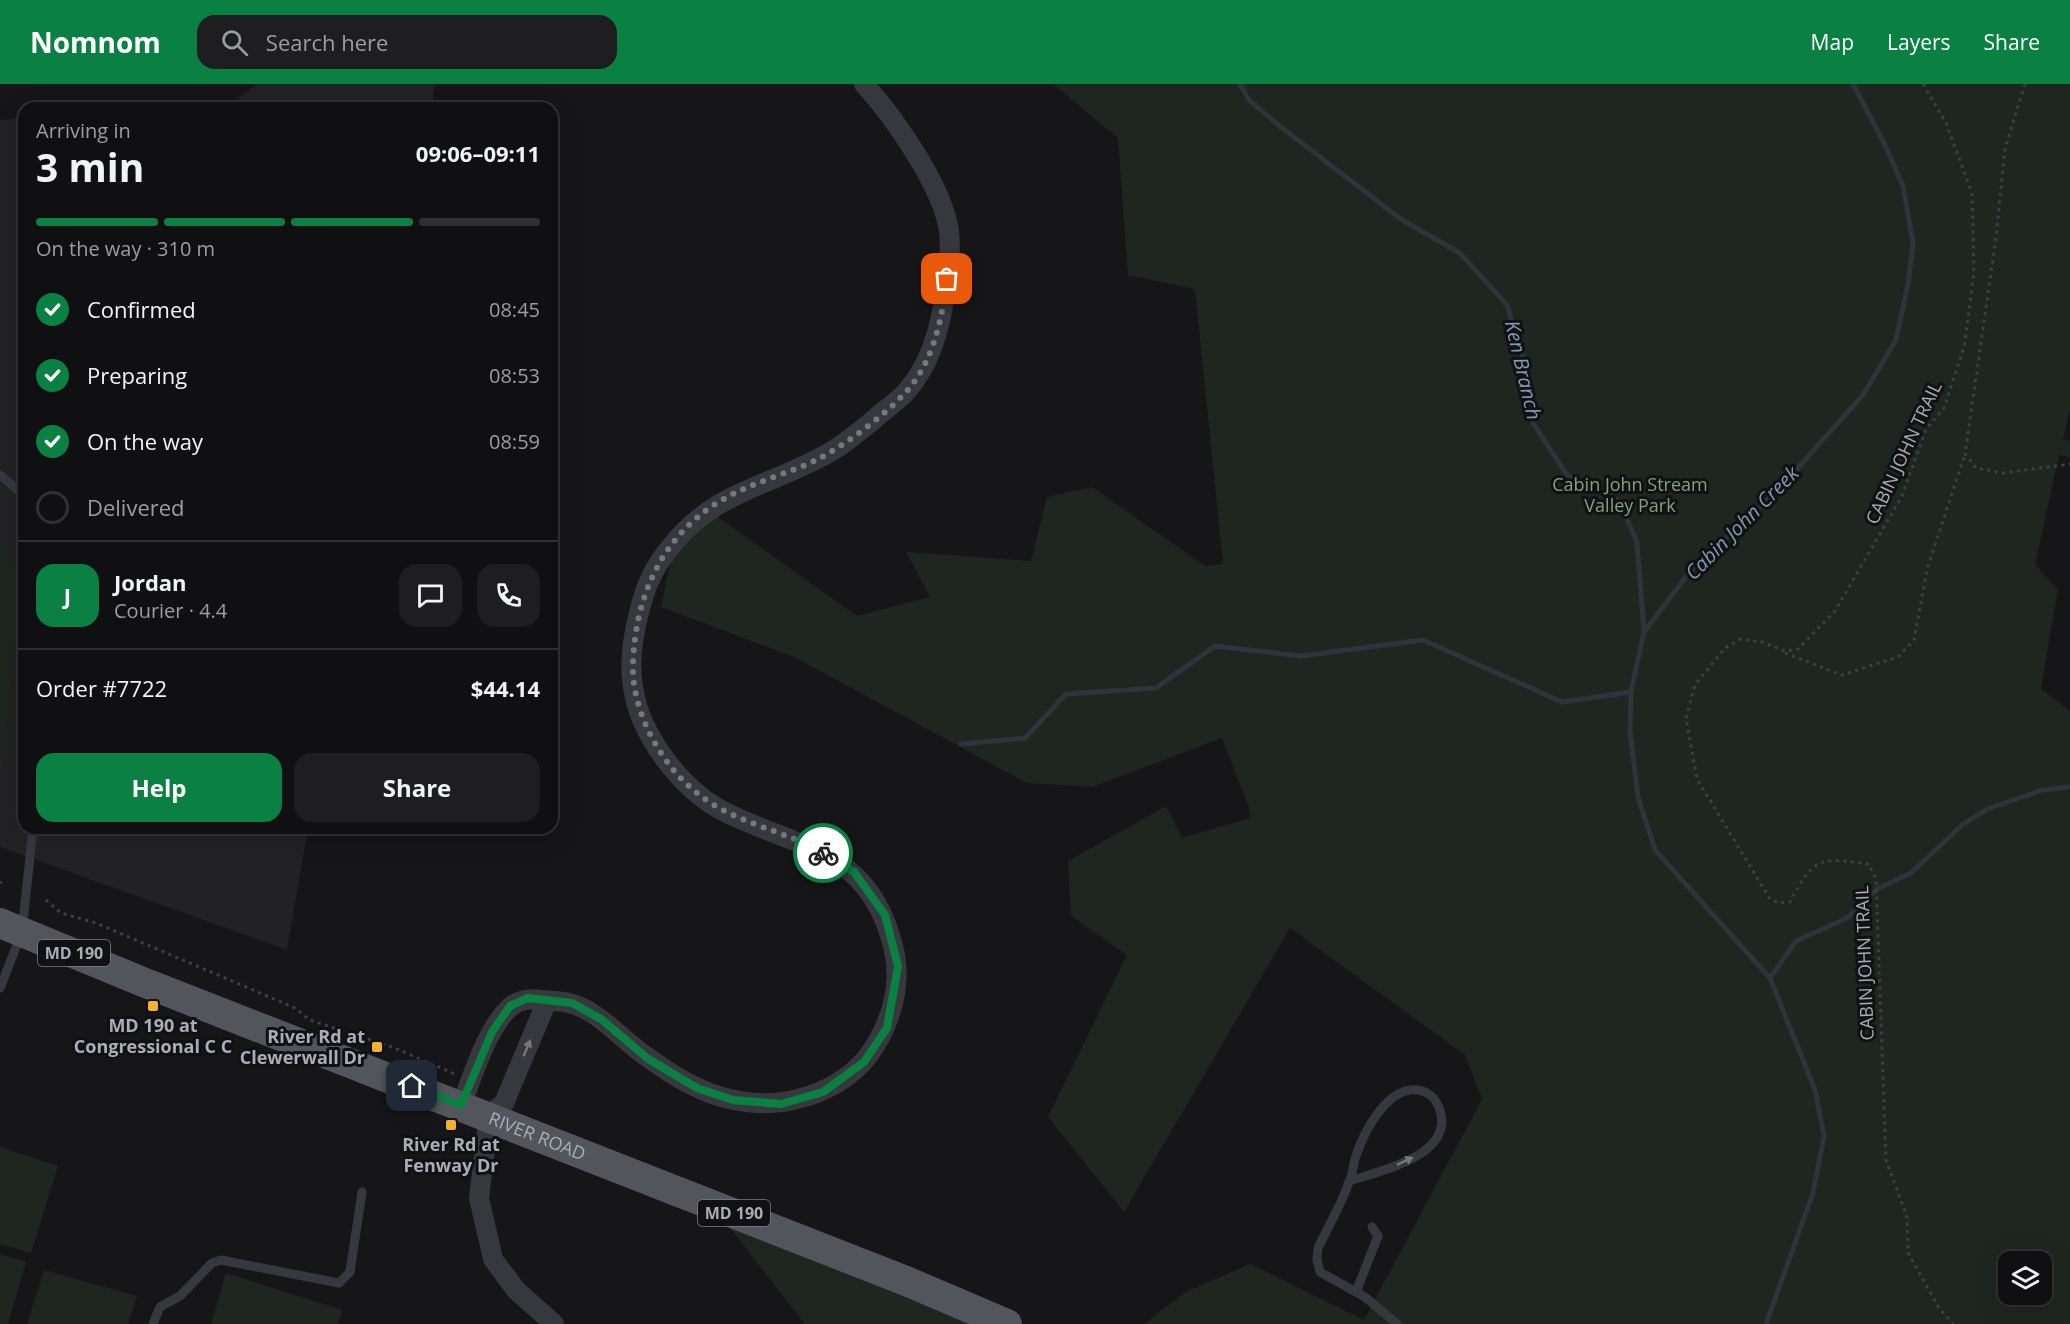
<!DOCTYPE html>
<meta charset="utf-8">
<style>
body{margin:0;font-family:"Open Sans",sans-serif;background:#1e1e20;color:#f1f3f6;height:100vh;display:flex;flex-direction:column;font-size:22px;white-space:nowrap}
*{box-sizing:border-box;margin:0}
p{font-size:20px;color:#9c9d9f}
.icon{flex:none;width:33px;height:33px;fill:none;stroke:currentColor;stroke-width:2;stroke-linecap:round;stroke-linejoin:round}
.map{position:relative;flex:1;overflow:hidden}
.sheet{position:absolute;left:18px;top:18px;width:540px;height:732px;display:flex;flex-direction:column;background:#101012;border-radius:18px;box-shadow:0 6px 24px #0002,0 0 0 2px #303032}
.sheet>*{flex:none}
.controls{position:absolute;left:1998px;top:1167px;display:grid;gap:12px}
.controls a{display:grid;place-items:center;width:54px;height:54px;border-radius:12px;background:#101012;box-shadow:0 6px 24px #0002,0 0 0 2px #303032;font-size:30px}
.pin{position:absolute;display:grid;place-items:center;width:51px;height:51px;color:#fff;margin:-26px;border-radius:12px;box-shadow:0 3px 9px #0006}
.courier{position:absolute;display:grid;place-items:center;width:60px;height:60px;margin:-30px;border:4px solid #0b8043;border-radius:50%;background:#fff;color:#222;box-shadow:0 2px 8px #0007}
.overview em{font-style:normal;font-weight:700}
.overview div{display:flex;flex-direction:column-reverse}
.overview{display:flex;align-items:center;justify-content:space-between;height:102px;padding:0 18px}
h1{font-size:39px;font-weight:700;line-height:45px}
.bar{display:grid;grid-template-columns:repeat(4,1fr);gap:9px 6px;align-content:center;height:72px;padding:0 18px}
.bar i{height:8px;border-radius:4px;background:#303032}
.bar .active{background:#0b8043}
.bar p{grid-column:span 4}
.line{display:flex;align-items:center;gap:15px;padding:0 18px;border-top:2px solid #303032}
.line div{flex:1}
.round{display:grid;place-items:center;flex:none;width:63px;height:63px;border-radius:18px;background:#1e1e20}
ol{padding:0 18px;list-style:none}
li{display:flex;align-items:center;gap:18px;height:66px}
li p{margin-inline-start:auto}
li .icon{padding:6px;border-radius:50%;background:#0b8043;color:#fff;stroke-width:4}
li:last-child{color:#9c9d9f}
li i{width:33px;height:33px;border:3px solid #303032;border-radius:50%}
.action{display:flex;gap:12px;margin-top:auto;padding:12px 18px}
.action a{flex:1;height:69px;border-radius:18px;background:#0b8043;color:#fff;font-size:24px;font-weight:700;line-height:69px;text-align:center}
.action a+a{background:#1e1e20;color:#f1f3f6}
header{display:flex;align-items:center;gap:36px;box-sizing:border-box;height:84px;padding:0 30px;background:#0b8043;color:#fff}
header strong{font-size:28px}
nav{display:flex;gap:33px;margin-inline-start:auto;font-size:21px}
.search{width:420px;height:54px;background:#1e1e20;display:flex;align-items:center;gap:15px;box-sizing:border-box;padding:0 21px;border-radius:18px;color:#9c9d9f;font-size:22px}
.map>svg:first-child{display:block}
</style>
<header>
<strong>Nomnom</strong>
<div class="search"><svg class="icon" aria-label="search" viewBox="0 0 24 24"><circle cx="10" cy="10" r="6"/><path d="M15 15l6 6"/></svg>Search here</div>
<nav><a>Map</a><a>Layers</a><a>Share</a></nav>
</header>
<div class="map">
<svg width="2070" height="1240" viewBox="0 0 2070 1240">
<rect width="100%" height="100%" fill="#161618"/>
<!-- built -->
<path fill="#222225" d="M257,0h178l-4,24h-271l72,-5z
M24,34v710h284l-21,122 -287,-103v-727z"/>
<!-- green -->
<path fill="#1e261f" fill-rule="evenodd" d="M1053,0h1017v324l-7,31 7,2v16l-11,-2 -24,110 23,24 -17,100 29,22v613h-926l40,-31 66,-29 114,56 118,-221 -17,-44 -175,-127 -166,284 -76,-95 79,-162 -56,-39 -3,-55 98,-55 16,32 68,-20 -1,-10 -27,-70 -130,49 -65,-4 -233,-126 -133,-50 10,-48 44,-44 142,101 73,-19 -24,-45 125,9 16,-64 45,-10 113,79 18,-2 -28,-275 -67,-14 -10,-137zM2008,1178h34v32h-34z
M0,457l3,1 18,37 -21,214z
M0,1063l58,19 -27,87 -31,-9z
M730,1144l277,96h-202z
M0,1170l26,8 -18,62h-8z
M44,1186l93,26 -9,28h-101z
M226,1189l116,37 -4,14h-127z"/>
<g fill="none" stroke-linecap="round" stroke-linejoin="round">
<!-- stream -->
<path stroke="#2c353c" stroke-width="5" d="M1240,0l9,16 32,27 121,93 58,33 47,52 19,63 7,55 34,52 52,26 18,41 7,90
M961,660l64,-6 41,-44 90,-6 59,-42 86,10 122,-16 139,62 69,-10
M1770,894l26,-37 51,-23 30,-29 34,-16 51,-48 25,-16 56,-19 25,-3
M1766,1240l47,-131 11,-57 -9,-46 -45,-112 -115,-128 -17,-53 -8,-65 1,-40 13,-60 48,-63 86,-79 85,-95 33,-55 12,-56 5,-41 -10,-57 -18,-41 -32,-61"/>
<!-- path -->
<path stroke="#3d3f44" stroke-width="3" stroke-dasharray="3 4.5" stroke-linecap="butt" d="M1923,0l23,39 26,70 2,80 -10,74 -20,61 -18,21 -24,67 -67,115 -37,38 -13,2 -23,-9 -21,-3 -16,9 -30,37 -9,33 11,61 73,120 9,4 11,-1c25,-47 29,-44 79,-38l7,15 10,281 21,57 1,36 31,55 14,16
M2025,0l-20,64 -9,90 -31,216 11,14 27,5 67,-9
M1785,569l57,22 56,-18 16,-17 13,-71 38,-115
M0,799l2,-1
M46,816l15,13 35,10 197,84 17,13 82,27 63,27"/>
<!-- service -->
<path stroke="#37383d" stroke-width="9" d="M0,391l24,20
M0,904l22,-56 11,-104
M1350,1097c31,-11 104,-25 90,-71 -4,-11 -10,-18 -22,-20 -31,-4 -54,42 -62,66 -3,8 -3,18 -7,26 -8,23 -21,45 -31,66l-1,12 3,12 45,25 32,27
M1356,1208l22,-56 -6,-9
M153,1240l7,-17 20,-11 32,-33 9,-3 118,23 11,-11 12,-80"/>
<!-- minor -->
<path stroke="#37383d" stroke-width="20" d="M547,917l-43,102 -15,12 -10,83 14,61 23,31 38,34
M461,1021c13,-31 24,-73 48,-97 10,-9 21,-10 33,-8 9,1 19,1 27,3 32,8 54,39 81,56 14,10 30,21 46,28 32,16 72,21 105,11 25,-6 52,-22 67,-42 23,-31 35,-72 25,-110 -24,-96 -90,-96 -166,-133 -45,-22 -87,-77 -94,-126 -5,-29 2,-62 10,-89 5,-18 13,-33 25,-48 45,-58 91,-60 151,-92 19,-9 36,-23 52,-36 11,-10 24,-19 34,-29 27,-29 37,-71 41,-108 3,-18 5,-36 3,-54 -6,-44 -55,-114 -85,-147"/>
<!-- primary -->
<path stroke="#53555c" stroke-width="30" id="s1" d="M0,839l143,59 763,299 101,43"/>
</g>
<!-- one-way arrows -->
<defs><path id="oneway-solid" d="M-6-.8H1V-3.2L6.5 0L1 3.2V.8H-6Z" transform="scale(1.5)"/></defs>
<g fill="#757881">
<use href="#oneway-solid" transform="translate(527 964) rotate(-67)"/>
<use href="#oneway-solid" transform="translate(1405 1077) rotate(-25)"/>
</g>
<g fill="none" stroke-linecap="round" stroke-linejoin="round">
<!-- done -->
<path stroke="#757880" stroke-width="6" stroke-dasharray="0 10.8" d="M823,769c-39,-23 -86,-29 -122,-57 -39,-28 -70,-85 -68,-132 2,-65 27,-125 84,-161 31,-20 70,-28 103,-45 28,-15 65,-43 86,-66 28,-31 36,-74 41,-113"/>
<!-- route -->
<path stroke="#0b8043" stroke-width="8" d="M412,1002l49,19 31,-73 18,-26 18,-8 44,5 29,16 46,39 33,20 17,10 36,12 48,4 42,-12 41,-30 23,-34 11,-62 -13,-51 -31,-43 -31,-19"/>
</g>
<!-- markers -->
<g fill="#f2b134" stroke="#111113" stroke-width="2">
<rect x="147" y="916" width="12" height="12" rx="3"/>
<rect x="371" y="957" width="12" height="12" rx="3"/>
<rect x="445" y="1035" width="12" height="12" rx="3"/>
</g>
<g text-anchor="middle" stroke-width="6" stroke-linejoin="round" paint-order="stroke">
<!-- shield labels -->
<g fill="#111113" stroke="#7b7e86" stroke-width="1.5">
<rect x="38" y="856" width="72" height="26" rx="4.5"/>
<rect x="698" y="1116" width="72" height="26" rx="4.5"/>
</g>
<g font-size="16" font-weight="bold" fill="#a8adb8">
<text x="74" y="875">MD 190</text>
<text x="734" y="1135">MD 190</text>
</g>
<!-- street labels -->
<g font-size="18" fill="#a8adb8" stroke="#111113">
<text transform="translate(1904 369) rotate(-65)" y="6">CABIN JOHN TRAIL</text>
<text transform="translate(1865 879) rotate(-92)" y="6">CABIN JOHN TRAIL</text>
<text dy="6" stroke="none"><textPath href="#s1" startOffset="578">RIVER ROAD</textPath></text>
</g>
<!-- park labels -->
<g font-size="18" fill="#7fa381" stroke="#111113">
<text x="1630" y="407">Cabin John Stream<tspan x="1630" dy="21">Valley Park</tspan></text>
</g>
<!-- poi labels -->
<g font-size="18" font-weight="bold" fill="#a8adb8" stroke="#111113">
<text x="153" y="948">MD 190 at<tspan x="153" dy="21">Congressional C C</tspan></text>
<text x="365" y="959" text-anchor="end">River Rd at<tspan x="365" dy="21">Clewerwall Dr</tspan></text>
<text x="451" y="1067">River Rd at<tspan x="451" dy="21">Fenway Dr</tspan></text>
</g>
<!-- water labels -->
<g font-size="20" font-style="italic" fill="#7f9bb3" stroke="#111113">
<text transform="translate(1523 286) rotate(77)" y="7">Ken Branch</text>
<text transform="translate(1742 439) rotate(-45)" y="7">Cabin John Creek</text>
</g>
</g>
</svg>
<div class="controls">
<a><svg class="icon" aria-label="layers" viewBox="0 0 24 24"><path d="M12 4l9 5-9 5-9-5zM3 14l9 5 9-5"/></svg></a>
</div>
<div class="pin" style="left:947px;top:195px;background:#ea580c"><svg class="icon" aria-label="bag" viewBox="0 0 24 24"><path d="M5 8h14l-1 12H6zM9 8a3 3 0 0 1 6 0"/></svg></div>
<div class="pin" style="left:412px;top:1002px;background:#1f2937"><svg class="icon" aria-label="home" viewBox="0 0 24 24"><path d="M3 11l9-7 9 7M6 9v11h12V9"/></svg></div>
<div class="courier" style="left:823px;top:769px"><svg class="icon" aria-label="bike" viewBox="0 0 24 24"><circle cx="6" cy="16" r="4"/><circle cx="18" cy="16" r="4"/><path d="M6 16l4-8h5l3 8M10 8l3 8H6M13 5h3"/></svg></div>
<section class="sheet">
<div class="overview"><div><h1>3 min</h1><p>Arriving in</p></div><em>09:06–09:11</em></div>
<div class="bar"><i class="active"></i><i class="active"></i><i class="active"></i><i></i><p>On the way · 310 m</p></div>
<ol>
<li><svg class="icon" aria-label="check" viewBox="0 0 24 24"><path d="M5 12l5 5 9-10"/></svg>Confirmed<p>08:45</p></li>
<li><svg class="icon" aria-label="check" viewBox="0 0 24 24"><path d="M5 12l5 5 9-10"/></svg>Preparing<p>08:53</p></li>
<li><svg class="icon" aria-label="check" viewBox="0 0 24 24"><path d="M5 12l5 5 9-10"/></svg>On the way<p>08:59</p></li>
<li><i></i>Delivered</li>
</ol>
<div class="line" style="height:108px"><b class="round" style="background:#0b8043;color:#fff">J</b><div><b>Jordan</b><p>Courier · 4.4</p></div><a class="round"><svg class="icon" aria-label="chat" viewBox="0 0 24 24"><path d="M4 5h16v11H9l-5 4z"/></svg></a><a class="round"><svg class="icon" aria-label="phone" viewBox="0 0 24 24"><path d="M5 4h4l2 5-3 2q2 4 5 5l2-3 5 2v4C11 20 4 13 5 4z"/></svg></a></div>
<div class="line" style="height:78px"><div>Order #7722</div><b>$44.14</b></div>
<div class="action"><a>Help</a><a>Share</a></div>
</section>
</div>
